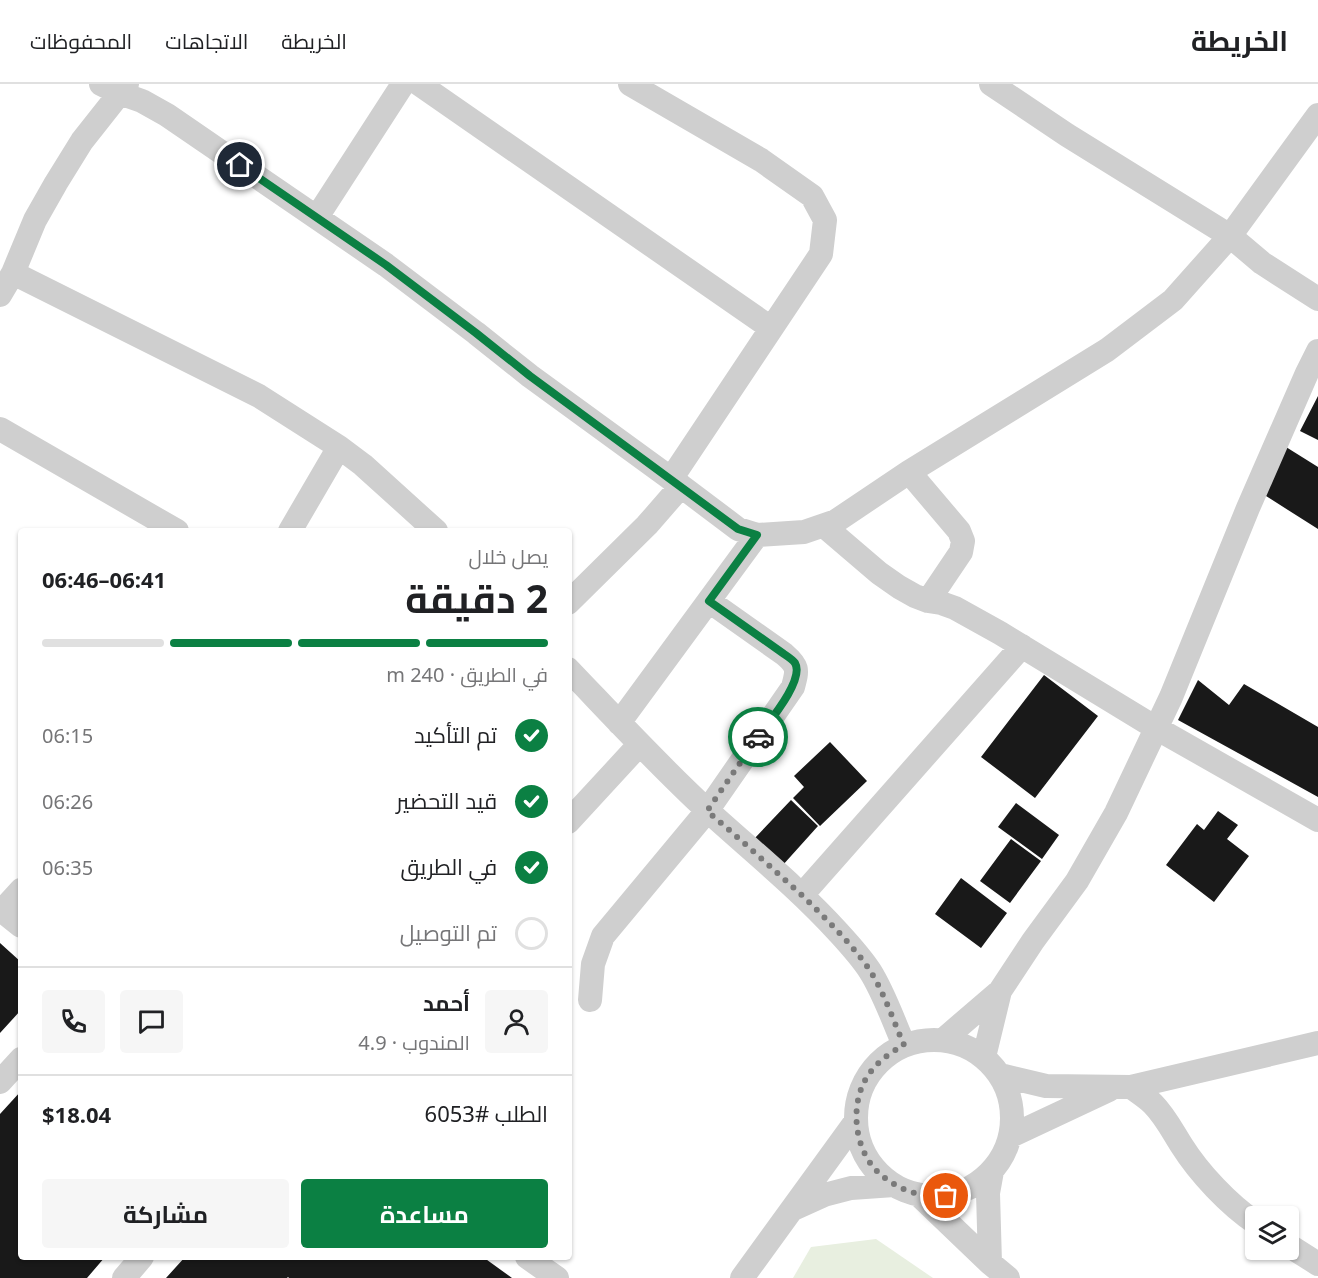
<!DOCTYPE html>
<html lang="ar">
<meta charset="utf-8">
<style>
body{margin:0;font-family:"Noto Sans",Cairo,sans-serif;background:#f6f6f6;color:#202124;direction:rtl;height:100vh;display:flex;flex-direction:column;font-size:22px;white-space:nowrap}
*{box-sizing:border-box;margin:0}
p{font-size:20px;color:#757577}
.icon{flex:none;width:33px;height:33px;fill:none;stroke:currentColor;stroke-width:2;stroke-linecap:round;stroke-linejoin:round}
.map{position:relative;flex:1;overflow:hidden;direction:ltr}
.side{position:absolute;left:18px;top:444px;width:554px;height:732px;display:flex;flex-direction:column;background:#fff;border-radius:6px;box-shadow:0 2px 4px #0004;direction:rtl}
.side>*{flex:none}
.fabs{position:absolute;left:1245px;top:1122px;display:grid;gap:12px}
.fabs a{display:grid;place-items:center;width:54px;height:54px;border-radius:6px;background:#fff;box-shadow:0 2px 4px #0004;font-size:30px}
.pin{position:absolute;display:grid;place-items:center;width:51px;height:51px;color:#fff;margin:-26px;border:3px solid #fff;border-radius:50%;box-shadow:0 2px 6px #0007}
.courier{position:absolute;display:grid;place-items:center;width:60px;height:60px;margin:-30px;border:4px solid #0b8043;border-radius:50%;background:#fff;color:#222;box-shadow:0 2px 8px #0007}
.headline em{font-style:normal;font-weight:700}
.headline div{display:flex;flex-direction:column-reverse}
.headline{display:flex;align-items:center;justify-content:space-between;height:102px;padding:0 24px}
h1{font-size:39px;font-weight:700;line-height:45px}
.bar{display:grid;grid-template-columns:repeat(4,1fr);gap:9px 6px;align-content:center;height:72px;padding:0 24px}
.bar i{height:8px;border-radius:4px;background:#e0e0e0}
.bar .active{background:#0b8043}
.bar p{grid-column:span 4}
.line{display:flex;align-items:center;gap:15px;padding:0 24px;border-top:2px solid #e0e0e0}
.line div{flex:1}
.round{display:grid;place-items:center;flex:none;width:63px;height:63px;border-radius:6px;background:#f6f6f6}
ol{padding:0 24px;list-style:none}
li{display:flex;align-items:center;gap:18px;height:66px}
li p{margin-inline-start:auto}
li .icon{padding:6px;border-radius:50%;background:#0b8043;color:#fff;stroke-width:4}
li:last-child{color:#757577}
li i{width:33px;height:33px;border:3px solid #e0e0e0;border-radius:50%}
.action{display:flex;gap:12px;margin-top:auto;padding:12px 24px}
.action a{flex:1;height:69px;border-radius:6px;background:#0b8043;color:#fff;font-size:24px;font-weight:700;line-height:69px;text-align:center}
.action a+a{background:#f6f6f6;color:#202124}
header{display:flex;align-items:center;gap:36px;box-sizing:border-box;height:84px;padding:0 30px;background:#fff;border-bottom:2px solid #e0e0e0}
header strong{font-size:28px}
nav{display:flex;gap:33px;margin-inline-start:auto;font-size:21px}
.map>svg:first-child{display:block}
</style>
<header>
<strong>الخريطة</strong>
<nav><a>الخريطة</a><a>الاتجاهات</a><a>المحفوظات</a></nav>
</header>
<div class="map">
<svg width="1318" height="1194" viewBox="0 0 1318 1194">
<rect width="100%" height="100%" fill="#fff"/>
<!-- green -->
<path fill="#e8efe0" d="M876,1155l57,39h-140l18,-31z"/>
<!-- building -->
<path fill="#191919" d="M1318,312v44l-18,-9z
M1286,363l32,20v62l-60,-38z
M1044,591l54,41 -63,82 -54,-41z
M1198,596l31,25 15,-21 74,43v70l-140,-77z
M830,658l37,39 -47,45 -27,-28 11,-11 -10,-11z
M791,716l27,26 -36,40 -28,-27z
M1016,719l43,32 -17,24 -44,-32z
M1218,727l20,14 -11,14 22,17 -35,46 -48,-37 31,-41 7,6z
M1011,755l30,22 -31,42 -30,-22z
M961,794l46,35 -26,35 -46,-34z
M0,859l21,19v48l-21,23z
M21,1007v166h84l-18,21h-87v-164z
M185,1173h298l29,21h-223l-1,-1 -1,1h-121z"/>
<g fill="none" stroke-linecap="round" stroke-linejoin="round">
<!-- street -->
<path stroke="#cfcfcf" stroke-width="24" d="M101,0l18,9 23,8 25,14 219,150 90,68 54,43 151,110 -34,39 -79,78
M419,0l352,244
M630,0l131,76 51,36 13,24 -4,34 -150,225
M991,0l76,51 163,101 32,27 56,36
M317,133l86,-133
M13,189l246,123 80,51 24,18 73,66
M0,211l13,-22 22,-53 21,-37 26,-42 45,-57
M0,345l177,102
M909,388l50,59 4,10 -2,11 -33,49
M681,402l57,43 19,6 47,-3 32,-11 73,-49 198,-122 66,-50 57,-64 88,-121
M824,442l55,47 20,14 16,9 13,5 13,2 14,5 45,25 156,95 162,92
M290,447l49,-84
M568,585c46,48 91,97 140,142 44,40 90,77 130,121 11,12 23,25 32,39 14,22 23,49 34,74
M619,639l138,-188
M568,738l71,-77
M802,811l220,-249
M0,825l21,17
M2,827l19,-21
M590,916l3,-36 10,-28 104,-125 86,-124c5,-18 5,-21 -9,-33l-75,-53
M943,956l57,-49 33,-50 44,-60 39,-68 55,-116 77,-189 59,-135 11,-22
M856 1034a78 78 0 1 1 156 0a78 78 0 1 1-156 0Z
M984,973l16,-66
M1000,991l46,11 85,1 187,-44
M0,998l21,-23
M1131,1003c8,6 16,11 22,17 12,12 20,28 29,42 17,27 47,59 74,77
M1011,1052l98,-46
M919,1111l71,68 18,15
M793,1125l31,-14 27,-7 43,-3
M1288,1161l30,19
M527,1173l30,21
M990,1179l-2,-70 4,-22
M124,1194l18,-21
M742,1194l114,-157"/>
</g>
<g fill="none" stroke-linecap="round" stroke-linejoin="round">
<!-- done -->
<path stroke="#7a7a7a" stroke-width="6" stroke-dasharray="0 10.8" d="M758,653l-51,74c33,28 65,57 97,86 23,23 47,46 65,72 15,23 24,51 35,76 -14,8 -26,16 -35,29 -19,26 -16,71 6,95 11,12 27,21 43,25 8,3 19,1 28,2"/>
<!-- route -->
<path stroke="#0b8043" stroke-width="8" d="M240,81l146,100 90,68 54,43 208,153 19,6 -48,66 75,53c3,2 9,6 11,9 10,17 -27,60 -37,74"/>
</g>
</svg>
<div class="fabs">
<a><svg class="icon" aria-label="layers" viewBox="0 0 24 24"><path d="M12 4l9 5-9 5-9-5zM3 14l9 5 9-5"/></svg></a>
</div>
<div class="pin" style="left:946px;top:1112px;background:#ea580c"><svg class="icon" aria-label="bag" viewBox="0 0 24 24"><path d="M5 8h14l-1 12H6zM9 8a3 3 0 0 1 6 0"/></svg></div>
<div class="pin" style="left:240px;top:81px;background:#1f2937"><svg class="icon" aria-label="home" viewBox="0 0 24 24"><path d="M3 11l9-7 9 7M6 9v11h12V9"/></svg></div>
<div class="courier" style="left:758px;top:653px"><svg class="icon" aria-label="car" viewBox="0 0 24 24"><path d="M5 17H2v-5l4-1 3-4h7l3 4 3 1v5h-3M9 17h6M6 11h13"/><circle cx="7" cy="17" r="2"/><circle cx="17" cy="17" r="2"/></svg></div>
<section class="side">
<div class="headline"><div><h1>2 دقيقة</h1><p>يصل خلال</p></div><em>06:41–06:46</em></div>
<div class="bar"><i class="active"></i><i class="active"></i><i class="active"></i><i></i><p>في الطريق · 240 m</p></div>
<ol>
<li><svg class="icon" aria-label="check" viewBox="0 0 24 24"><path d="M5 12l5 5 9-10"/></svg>تم التأكيد<p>06:15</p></li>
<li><svg class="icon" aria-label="check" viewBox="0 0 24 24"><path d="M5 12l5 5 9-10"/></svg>قيد التحضير<p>06:26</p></li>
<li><svg class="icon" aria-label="check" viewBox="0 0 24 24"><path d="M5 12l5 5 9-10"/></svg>في الطريق<p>06:35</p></li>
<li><i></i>تم التوصيل</li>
</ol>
<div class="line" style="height:108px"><a class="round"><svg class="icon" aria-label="person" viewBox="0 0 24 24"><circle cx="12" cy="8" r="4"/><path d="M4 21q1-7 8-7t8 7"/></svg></a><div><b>أحمد</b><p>المندوب · 4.9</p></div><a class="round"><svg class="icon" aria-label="chat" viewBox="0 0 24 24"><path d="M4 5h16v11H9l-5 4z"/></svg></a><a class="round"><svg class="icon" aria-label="phone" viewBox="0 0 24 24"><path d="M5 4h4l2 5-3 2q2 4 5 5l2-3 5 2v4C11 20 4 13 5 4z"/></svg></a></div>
<div class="line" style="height:78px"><div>الطلب #6053</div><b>$18.04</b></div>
<div class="action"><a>مساعدة</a><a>مشاركة</a></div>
</section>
</div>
